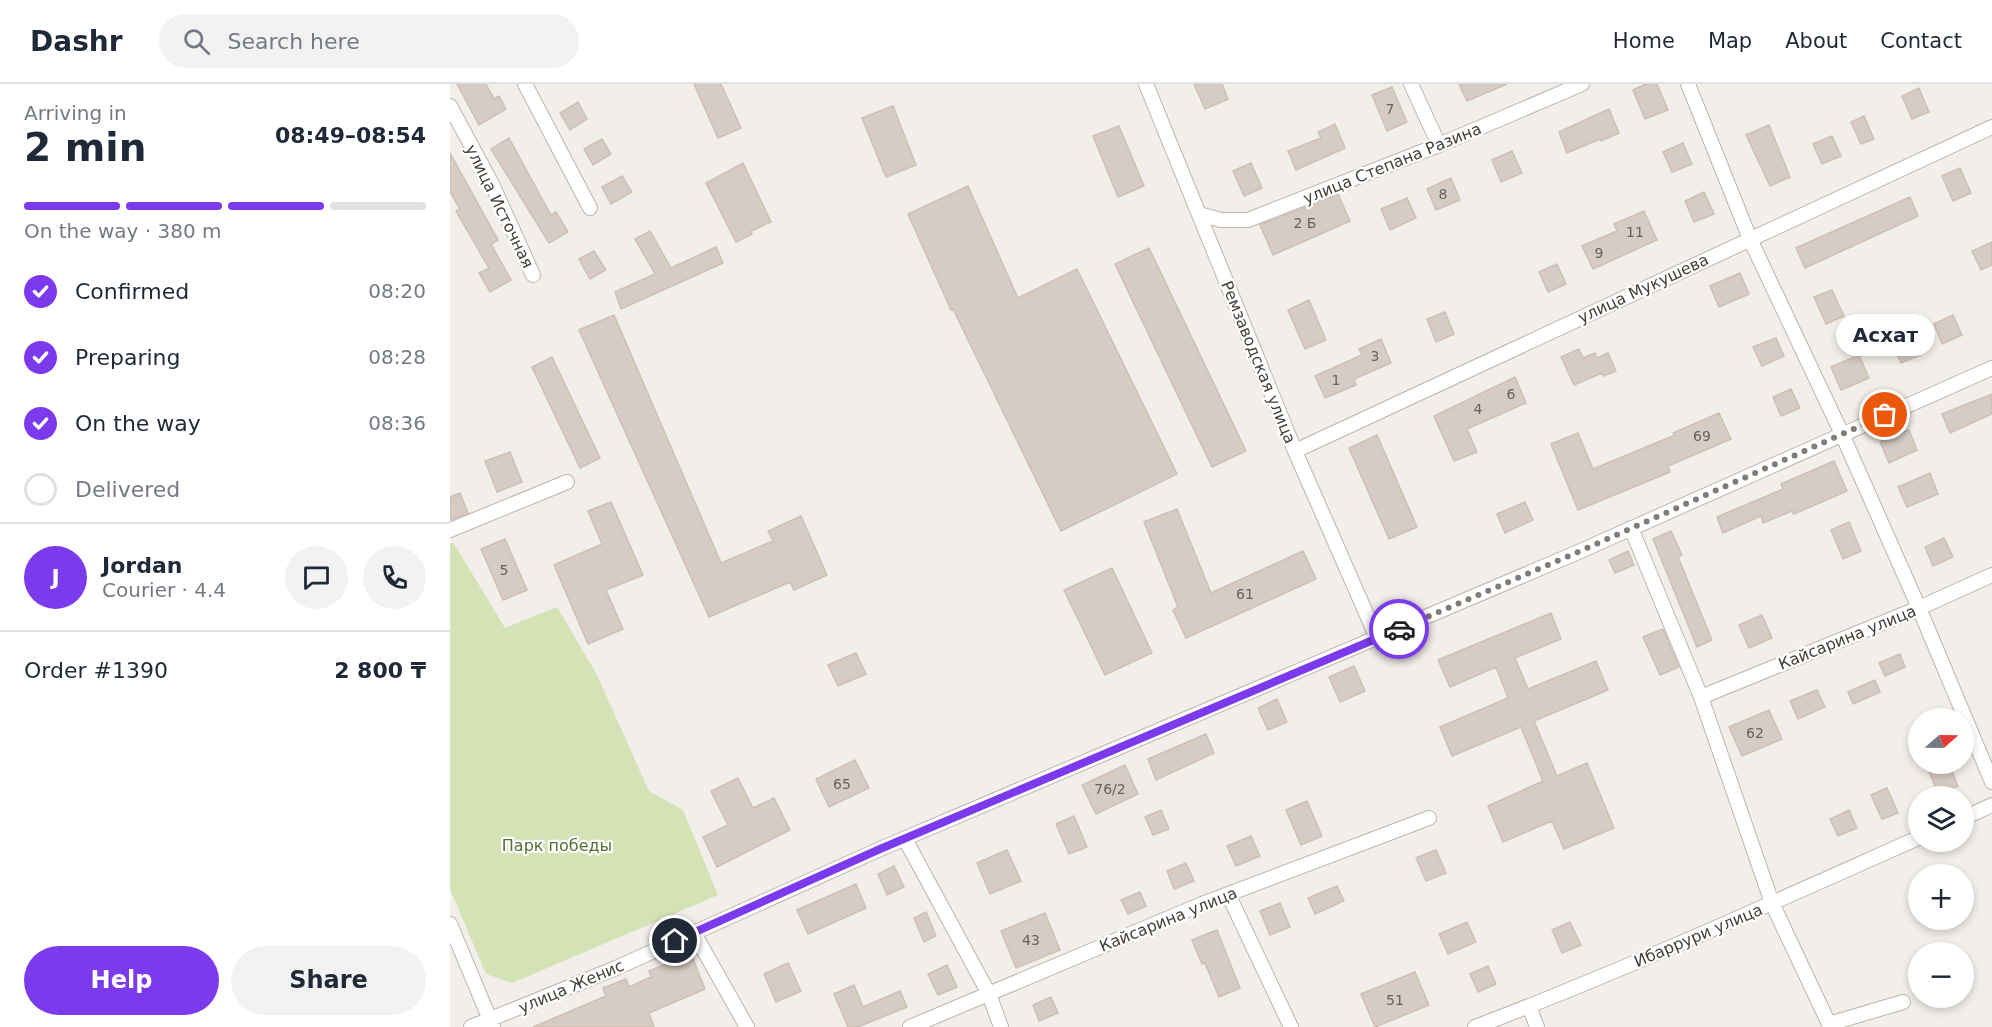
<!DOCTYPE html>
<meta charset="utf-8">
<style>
body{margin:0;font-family:"DejaVu Sans",sans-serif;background:#f2f2f3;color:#1f2937;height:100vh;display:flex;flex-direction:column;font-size:22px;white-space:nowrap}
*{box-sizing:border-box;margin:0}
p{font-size:20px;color:#747a83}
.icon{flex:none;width:33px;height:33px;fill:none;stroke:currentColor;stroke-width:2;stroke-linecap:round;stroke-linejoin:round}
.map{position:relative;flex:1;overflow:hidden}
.sheet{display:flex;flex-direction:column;background:#fff;width:450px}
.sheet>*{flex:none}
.needle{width:39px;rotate:70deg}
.fabs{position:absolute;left:1458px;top:624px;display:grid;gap:12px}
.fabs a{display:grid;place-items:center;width:66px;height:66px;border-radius:50%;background:#fff;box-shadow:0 3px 9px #0003;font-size:30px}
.pin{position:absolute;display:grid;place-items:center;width:51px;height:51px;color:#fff;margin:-26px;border:3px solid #fff;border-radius:50%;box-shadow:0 2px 6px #0007}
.courier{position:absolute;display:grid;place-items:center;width:60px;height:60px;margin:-30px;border:4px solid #7c3aed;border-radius:50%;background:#fff;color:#222;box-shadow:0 2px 8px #0007}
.bubble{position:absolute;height:42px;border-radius:21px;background:#fff;box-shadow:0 3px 9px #0003;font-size:20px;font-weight:700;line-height:42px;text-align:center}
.headline em{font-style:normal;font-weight:700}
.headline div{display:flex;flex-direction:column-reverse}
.headline{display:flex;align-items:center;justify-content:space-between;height:102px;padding:0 24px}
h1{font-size:39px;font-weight:700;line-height:45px}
.bar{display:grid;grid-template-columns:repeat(4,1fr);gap:9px 6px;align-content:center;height:72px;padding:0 24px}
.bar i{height:8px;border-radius:4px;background:#e0e1e3}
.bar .active{background:#7c3aed}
.bar p{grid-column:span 4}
.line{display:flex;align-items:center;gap:15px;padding:0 24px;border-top:2px solid #e0e1e3}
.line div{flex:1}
.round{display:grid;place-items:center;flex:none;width:63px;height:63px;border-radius:32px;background:#f2f2f3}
ol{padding:0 24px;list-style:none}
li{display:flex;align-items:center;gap:18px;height:66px}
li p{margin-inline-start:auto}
li .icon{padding:6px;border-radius:50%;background:#7c3aed;color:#fff;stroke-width:4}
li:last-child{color:#747a83}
li i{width:33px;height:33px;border:3px solid #e0e1e3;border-radius:50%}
.action{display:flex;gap:12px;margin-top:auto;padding:12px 24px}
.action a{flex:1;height:69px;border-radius:36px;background:#7c3aed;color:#fff;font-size:24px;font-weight:700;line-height:69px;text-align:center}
.action a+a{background:#f2f2f3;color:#1f2937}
header{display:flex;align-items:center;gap:36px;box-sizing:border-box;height:84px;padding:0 30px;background:#fff;border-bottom:2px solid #e0e1e3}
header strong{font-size:28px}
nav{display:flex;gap:33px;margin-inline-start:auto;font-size:21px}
.search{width:420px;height:54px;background:#f2f2f3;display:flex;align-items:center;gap:15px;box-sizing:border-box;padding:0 21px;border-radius:33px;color:#747a83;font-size:22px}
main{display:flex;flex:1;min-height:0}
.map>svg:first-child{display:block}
</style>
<header>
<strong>Dashr</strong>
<div class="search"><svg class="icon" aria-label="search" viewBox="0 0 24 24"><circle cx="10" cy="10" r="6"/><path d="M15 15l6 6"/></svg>Search here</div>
<nav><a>Home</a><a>Map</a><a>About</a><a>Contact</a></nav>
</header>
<main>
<section class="sheet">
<div class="headline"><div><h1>2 min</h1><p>Arriving in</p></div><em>08:49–08:54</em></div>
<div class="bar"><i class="active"></i><i class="active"></i><i class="active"></i><i></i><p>On the way · 380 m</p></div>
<ol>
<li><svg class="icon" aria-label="check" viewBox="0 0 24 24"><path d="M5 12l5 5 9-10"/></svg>Confirmed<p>08:20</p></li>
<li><svg class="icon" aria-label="check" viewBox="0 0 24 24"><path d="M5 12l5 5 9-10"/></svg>Preparing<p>08:28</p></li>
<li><svg class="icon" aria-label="check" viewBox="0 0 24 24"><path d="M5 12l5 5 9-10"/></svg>On the way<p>08:36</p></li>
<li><i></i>Delivered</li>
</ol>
<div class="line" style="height:108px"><b class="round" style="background:#7c3aed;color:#fff">J</b><div><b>Jordan</b><p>Courier · 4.4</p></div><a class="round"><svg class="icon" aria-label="chat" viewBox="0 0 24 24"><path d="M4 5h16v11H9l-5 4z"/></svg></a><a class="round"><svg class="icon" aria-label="phone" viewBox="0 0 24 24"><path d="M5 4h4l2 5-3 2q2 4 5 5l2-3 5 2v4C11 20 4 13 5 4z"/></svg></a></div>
<div class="line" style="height:78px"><div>Order #1390</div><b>2 800 ₸</b></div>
<div class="action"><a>Help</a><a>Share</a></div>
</section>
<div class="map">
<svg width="1542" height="943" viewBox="0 0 1542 943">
<rect width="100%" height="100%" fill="#f2eee9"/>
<!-- green -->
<path fill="#d4e2b6" d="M3,458l52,86 52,-21 39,66 53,118 34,19 35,85 -206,88 -26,-9 -36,-85v-345z"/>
<!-- building -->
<path fill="#d6ccc3" stroke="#cdc0b4" stroke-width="1.5" d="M7,0h29l8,15 5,-3 7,13 -27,16z
M244,0h27l20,44 -23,10z
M744,0h28l6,15 -23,10z
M1009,0h48l-40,17z
M1196,0h11l11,26 -23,9 -12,-29z
M942,3l15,35 -20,9 -15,-36z
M1469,4l10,24 -17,7 -10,-23z
M128,18l9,17 -17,11 -10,-17z
M443,22l23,59 -30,12 -24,-59z
M1159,25l10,24 -18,8 -1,-2 -33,14 -8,-21z
M1414,32l10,23 -13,5 -10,-22z
M885,40l10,24 -49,22 -8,-19 33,-13 -3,-6z
M1319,41l21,52 -20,9 -24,-51z
M669,42l25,60 -26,11 -25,-61z
M1382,52l9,20 -19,8 -9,-20z
M59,54l42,77 5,-3 12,20 -19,11 -58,-94z
M152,55l9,15 -18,11 -9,-16z
M1233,59l9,21 -20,8 -9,-20z
M1062,67l10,22 -21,9 -9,-22z
M0,69l48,87 -7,4 20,36 -21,12 -11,-19 10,-5 -33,-57 4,-2 -10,-17z
M293,79l28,59 -20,9 1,3 -16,8 -30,-59z
M801,79l11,25 -18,8 -11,-25z
M1510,84l11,25 -18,8 -11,-25z
M172,92l10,16 -21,12 -9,-17z
M1001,94l9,22 -24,10 -9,-21z
M518,102l50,112 59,-29 100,205 -116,57 -108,-222 -2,1 -43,-96z
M1254,108l10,22 -20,8 -9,-21z
M888,110l12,27 -77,34 -13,-30z
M1460,113l8,19 -113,52 -9,-20z
M957,114l9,20 -26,12 -9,-21z
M1194,127l13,29 -64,29 -11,-23 35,-15 -3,-7z
M200,147l21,37 45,-21 7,16 -102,46 -6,-17 40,-18 -20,-35z
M1542,158v23l-11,5 -9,-19z
M699,164l97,203 -34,16 -97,-203z
M144,167l12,19 -16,9 -11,-20z
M1107,180l9,20 -18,8 -9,-20z
M1290,189l9,21 -30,13 -9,-21z
M1382,206l12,26 -18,8 -12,-27z
M859,216l17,40 -21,9 -17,-39z
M995,228l9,22 -18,8 -9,-23z
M164,231l107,248 52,-22 -5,-10 33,-15 26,59 -33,15 -4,-8 -81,35 -130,-287z
M1503,231l9,20 -20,9 -8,-20z
M1461,250l9,21 -19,8 -9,-20z
M1326,254l8,18 -22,10 -9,-19z
M931,255l10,24 -37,16 2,6 -31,13 -10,-22 47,-21 -3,-6z
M1129,265l4,9 12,-5 2,5 11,-5 8,18 -13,5 -1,-3 -28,12 -13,-28z
M1409,271l10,23 -28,12 -10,-23z
M102,273l48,101 -20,10 -48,-101z
M1065,293l11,26 -59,26 10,23 -23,9 -20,-45z
M1341,305l9,19 -19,8 -8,-19z
M1542,310v20l-42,19 -8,-19z
M1269,329l12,26 -63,27 2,6 -92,38 -27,-66 27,-11 15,36 82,-34 -2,-2z
M1459,346l8,20 -28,13 -9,-21z
M927,351l40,92 -28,12 -40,-91z
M60,368l12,30 -25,10 -12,-31z
M1384,377l13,30 -53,23 -2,-3 -29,12 -2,-7 -38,17 -6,-16 66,-28 -2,-5z
M1480,389l8,21 -31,13 -9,-20z
M10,409l8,20 -18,7v-23z
M161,418l32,73 -37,15 17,39 -35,15 -34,-79 48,-21 -14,-33z
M1075,418l8,18 -28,13 -8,-19z
M727,425l34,84 92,-42 13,28 -130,59 -13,-28 5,-3 -34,-85z
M1399,438l12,29 -18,8 -12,-29z
M1221,447l11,24 -4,2 34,83 -15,7 -44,-108z
M1494,454l9,19 -20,9 -8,-19z
M55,455l22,51 -24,10 -22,-51z
M1178,467l6,14 -19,8 -6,-13z
M662,484l40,85 -47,22 -41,-85z
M1101,529l10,26 -46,19 13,31 68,-28 12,29 -74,31 23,55 30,-13 27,65 -50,21 -12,-28 -49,21 -15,-36 55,-25 -22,-54 -69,29 -12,-29 68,-29 -12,-31 -46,20 -12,-27z
M1312,531l10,23 -23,10 -10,-23z
M1213,545l16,38 -19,8 -17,-38z
M406,569l10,21 -28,12 -10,-21z
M1450,570l5,13 -20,9 -6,-13z
M904,582l11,25 -25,11 -11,-25z
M1425,596l5,12 -27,12 -5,-12z
M1367,606l8,17 -27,12 -8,-18z
M827,615l10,23 -19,8 -10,-22z
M1319,626l13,29 -40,17 -13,-29z
M756,650l8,19 -58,27 -8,-21z
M405,676l14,28 -40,19 -13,-28z
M1499,680l9,22 -19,9 -10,-23z
M675,681l13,29 -42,20 -14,-29z
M288,694l15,30 21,-10 16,32 -73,37 -14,-30 25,-12 -17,-34z
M1437,704l11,25 -16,6 -11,-24z
M857,717l15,35 -21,9 -15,-35z
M711,726l8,19 -16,6 -8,-18z
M1399,726l8,18 -19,8 -8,-17z
M624,732l13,31 -18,7 -13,-30z
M801,752l9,20 -24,10 -9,-20z
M557,766l14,31 -31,13 -13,-31z
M986,766l10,23 -20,8 -10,-23z
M736,779l8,18 -20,8 -7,-18z
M444,782l10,21 -17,8 -9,-21z
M406,800l10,24 -58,26 -11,-24z
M887,802l7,15 -29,13 -7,-16z
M690,808l6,14 -18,8 -7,-14z
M830,819l10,24 -20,8 -10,-24z
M476,828l10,24 -12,6 -10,-24z
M595,829l15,37 -44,18 -15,-37z
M1017,838l9,20 -28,12 -9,-20z
M1120,838l11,23 -19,8 -10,-23z
M767,846l23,58 -21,9 -14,-34 -3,1 -10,-24z
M241,870l14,35 -56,24 5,14h-121l73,-31 -3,-8 23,-9 3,8 22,-10 -2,-6z
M338,879l13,28 -25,11 -12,-28z
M497,881l10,22 -19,8 -10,-21z
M1038,882l8,18 -18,8 -8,-18z
M965,888l14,33 -54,22 -14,-33z
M404,901l9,22 37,-16 7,16 -49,20h-10l-14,-33z
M601,913l7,16 -19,8 -6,-16z"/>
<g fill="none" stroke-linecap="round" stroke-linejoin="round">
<defs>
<path id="minor" d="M75,0l65,124
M696,0l149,367 82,187
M961,0l28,61
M1238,0l62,155 92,195 77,174 73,174
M0,22l42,78 41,91
M749,130l22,6h27l191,-75 143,-61
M845,367l697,-324
M1181,444l70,169 71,206 57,121 74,-22
M0,446l117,-48
M1251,613l218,-89 73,-33
M1514,734l28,-13
M455,755l84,155 12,33
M778,810l63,133
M0,840l43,103
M244,849l53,94
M1079,922l8,21
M21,943l145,-59 264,-119 696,-296 416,-185
M460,943l292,-123 227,-86
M1025,943c150,-57 297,-124 443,-189"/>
</defs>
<!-- minor casing -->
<use href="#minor" stroke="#bdb5ad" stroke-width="16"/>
<!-- minor -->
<use href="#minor" stroke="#fff" stroke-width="14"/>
</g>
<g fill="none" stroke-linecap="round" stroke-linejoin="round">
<!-- done -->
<path stroke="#827c76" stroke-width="6" stroke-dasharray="0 10.8" d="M949,545l177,-76 309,-138"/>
<!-- route -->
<path stroke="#7c3aed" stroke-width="8" d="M225,857l205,-92 519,-220"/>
</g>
<g text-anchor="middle" stroke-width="4.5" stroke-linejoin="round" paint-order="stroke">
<!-- number labels -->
<g font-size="14" fill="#69625b">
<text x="940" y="30">7</text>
<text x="993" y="115">8</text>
<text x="855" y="144">2 Б</text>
<text x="1185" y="153">11</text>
<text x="1149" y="174">9</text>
<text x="925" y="277">3</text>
<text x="886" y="301">1</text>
<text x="1061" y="315">6</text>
<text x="1028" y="330">4</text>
<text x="1252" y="357">69</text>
<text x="54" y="491">5</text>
<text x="795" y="515">61</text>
<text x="1305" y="654">62</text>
<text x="392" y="705">65</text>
<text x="660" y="710">76/2</text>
<text x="581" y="861">43</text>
<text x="945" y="921">51</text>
</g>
<!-- street labels -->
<g font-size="16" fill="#453f38" stroke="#fff">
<text transform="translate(942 79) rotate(-22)" y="6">улица Степана Разина</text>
<text transform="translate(50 122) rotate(64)" y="6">улица Источная</text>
<text transform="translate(1193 204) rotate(-25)" y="6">улица Мукушева</text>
<text transform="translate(809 278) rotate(68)" y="6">Ремзаводская улица</text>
<text transform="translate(1397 553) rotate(-22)" y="6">Кайсарина улица</text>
<text transform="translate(718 835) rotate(-22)" y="6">Кайсарина улица</text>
<text transform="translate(1248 851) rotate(-23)" y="6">Ибаррури улица</text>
<text transform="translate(121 902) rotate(-23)" y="6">улица Женис</text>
</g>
<!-- park labels -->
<g font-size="16" fill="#517132" stroke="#fff">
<text x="107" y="767">Парк победы</text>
</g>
</g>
</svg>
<div class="fabs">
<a><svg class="needle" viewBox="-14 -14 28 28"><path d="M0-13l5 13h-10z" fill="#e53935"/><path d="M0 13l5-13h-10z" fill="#747a83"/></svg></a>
<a><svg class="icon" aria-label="layers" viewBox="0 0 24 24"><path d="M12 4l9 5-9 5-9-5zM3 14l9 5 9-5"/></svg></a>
<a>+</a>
<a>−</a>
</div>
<div class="pin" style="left:1435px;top:331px;background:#ea580c"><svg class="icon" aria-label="bag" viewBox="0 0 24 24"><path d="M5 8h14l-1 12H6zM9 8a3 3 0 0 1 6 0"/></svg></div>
<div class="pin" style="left:225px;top:857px;background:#1f2937"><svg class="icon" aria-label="home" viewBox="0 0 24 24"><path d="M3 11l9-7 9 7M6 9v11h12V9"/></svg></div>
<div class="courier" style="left:949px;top:545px"><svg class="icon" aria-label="car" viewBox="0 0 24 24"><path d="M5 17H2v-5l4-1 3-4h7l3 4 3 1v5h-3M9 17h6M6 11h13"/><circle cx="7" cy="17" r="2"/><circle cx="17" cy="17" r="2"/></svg></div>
<div class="bubble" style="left:1386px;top:230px;width:99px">Асхат</div>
</div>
</main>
